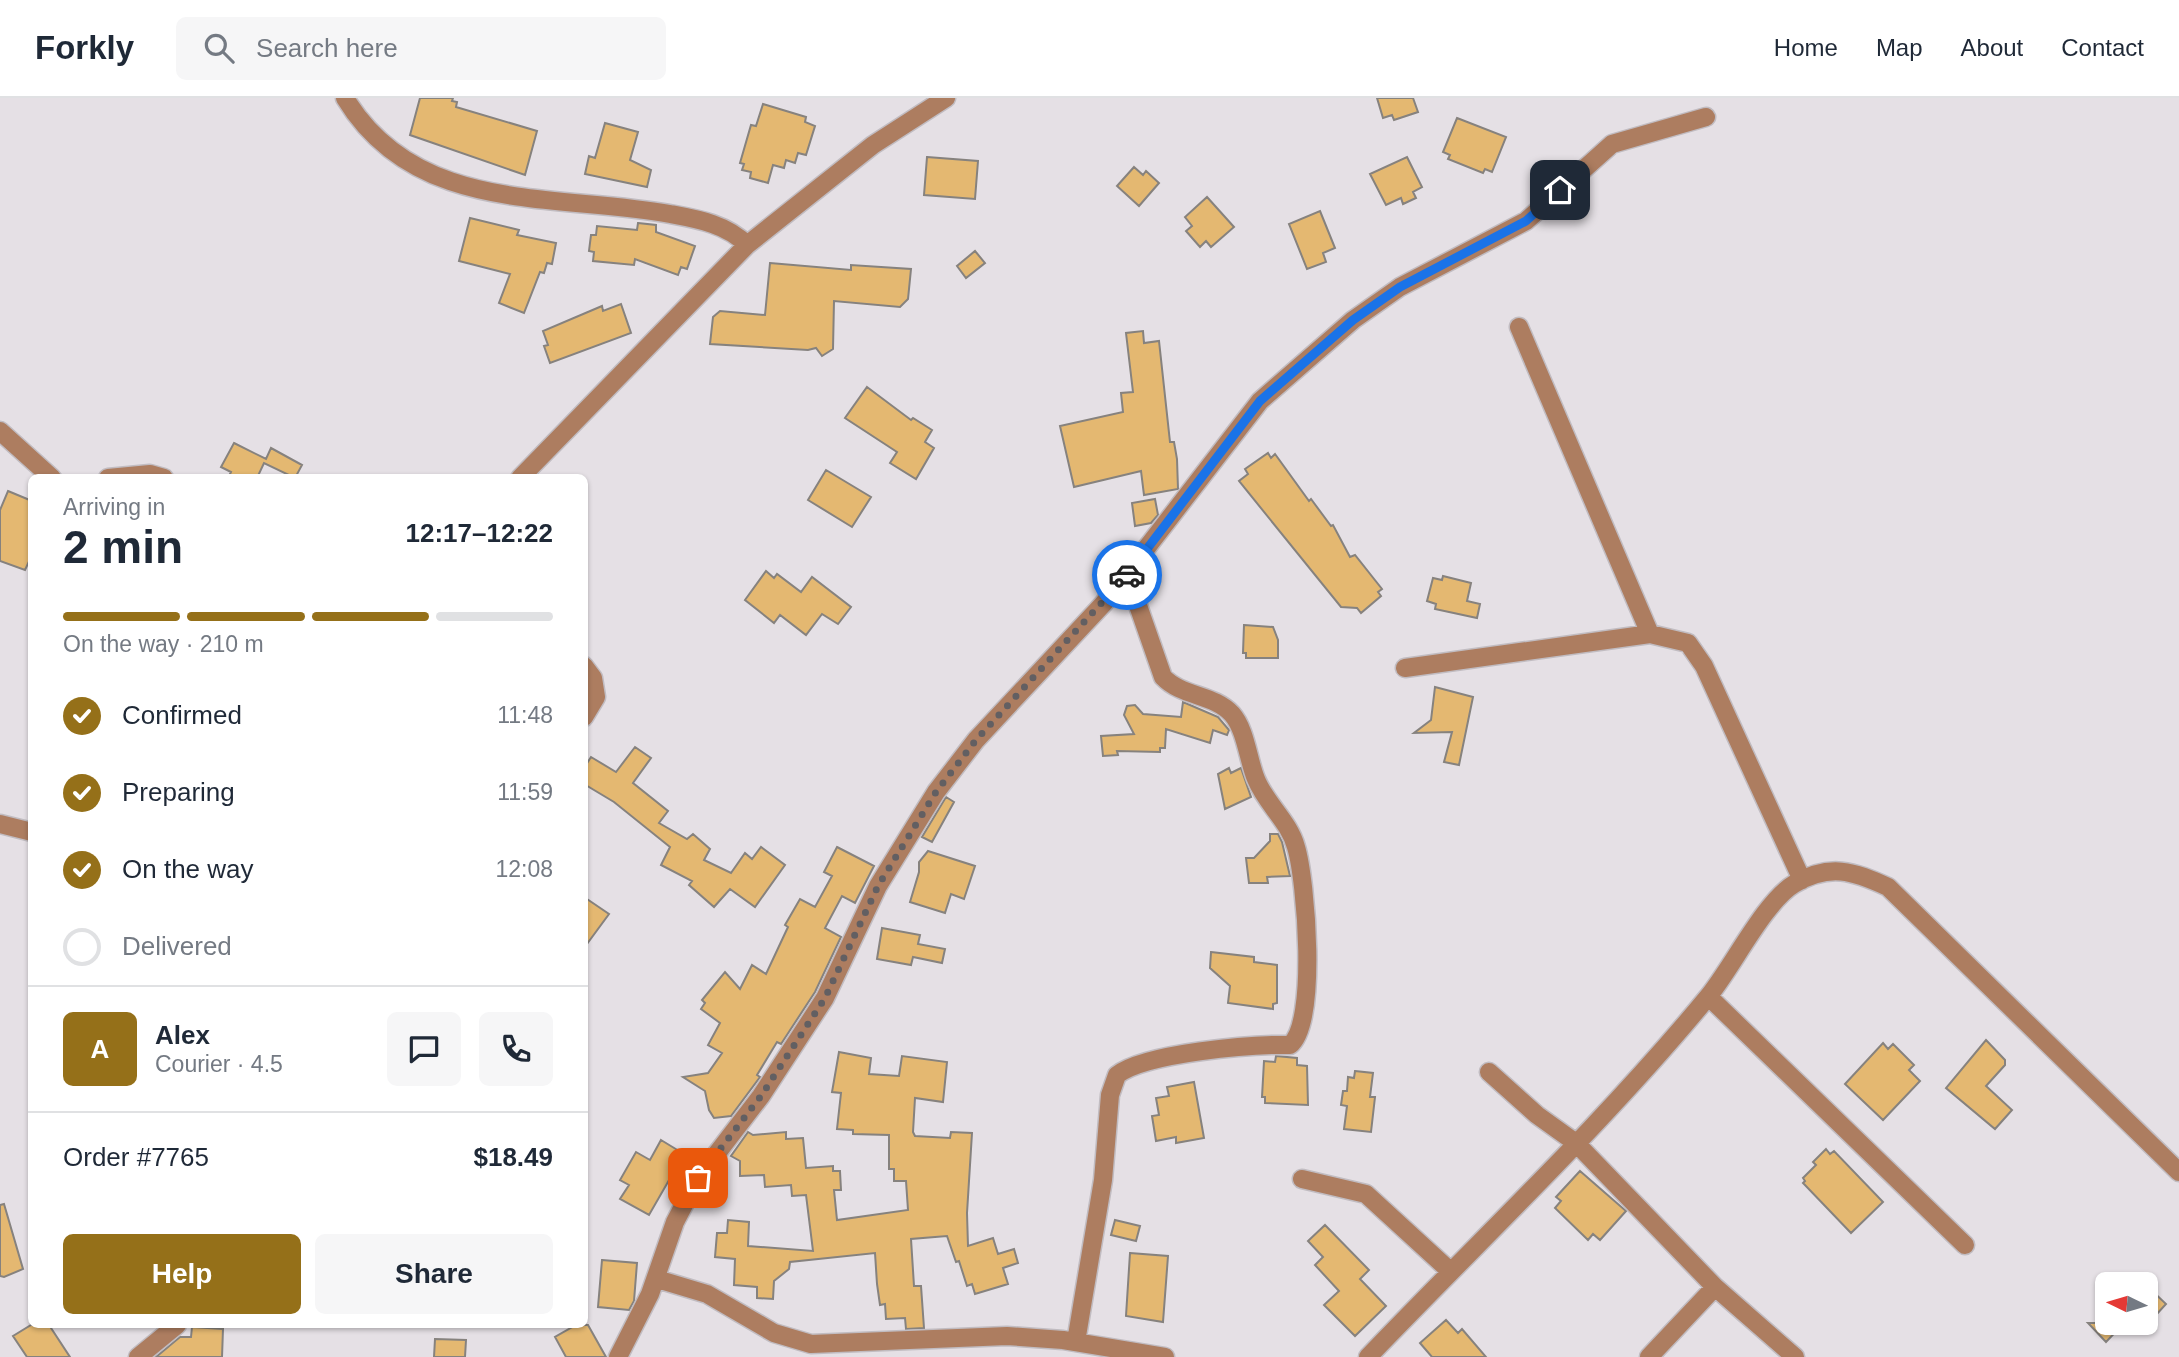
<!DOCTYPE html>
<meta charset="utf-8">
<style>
body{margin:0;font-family:Helvetica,sans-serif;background:#f6f6f7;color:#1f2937;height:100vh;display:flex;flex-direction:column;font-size:26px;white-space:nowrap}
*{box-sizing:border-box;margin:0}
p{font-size:23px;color:#747a83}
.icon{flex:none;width:38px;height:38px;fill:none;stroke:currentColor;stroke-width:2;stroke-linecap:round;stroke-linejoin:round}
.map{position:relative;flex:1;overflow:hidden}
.details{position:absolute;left:28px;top:376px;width:560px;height:854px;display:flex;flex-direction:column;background:#fff;border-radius:10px;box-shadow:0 2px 5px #0004}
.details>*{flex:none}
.needle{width:46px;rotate:275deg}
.buttons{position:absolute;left:2095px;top:1174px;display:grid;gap:14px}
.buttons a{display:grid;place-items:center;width:63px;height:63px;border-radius:10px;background:#fff;box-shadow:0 2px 5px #0004;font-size:35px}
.pin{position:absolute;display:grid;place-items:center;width:60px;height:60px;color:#fff;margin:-30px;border-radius:14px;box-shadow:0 4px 10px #0006}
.courier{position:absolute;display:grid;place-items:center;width:70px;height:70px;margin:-35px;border:5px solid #1a73e8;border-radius:50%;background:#fff;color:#222;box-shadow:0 2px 9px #0007}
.overview em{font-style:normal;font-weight:800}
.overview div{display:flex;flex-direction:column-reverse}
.overview{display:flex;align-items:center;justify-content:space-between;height:119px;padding:0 35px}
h1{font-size:46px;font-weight:800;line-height:52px}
.bar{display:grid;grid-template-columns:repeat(4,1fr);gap:10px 7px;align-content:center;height:84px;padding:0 35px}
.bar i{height:9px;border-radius:5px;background:#e0e1e3}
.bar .on{background:#957019}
.bar p{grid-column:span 4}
.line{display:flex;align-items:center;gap:18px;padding:0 35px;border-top:2px solid #e0e1e3}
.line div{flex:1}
.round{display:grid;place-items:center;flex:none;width:74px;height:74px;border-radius:10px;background:#f6f6f7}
ol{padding:0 35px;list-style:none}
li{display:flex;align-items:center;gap:21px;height:77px}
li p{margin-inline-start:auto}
li .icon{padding:7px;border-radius:50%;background:#957019;color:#fff;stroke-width:4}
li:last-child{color:#747a83}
li i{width:38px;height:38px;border:4px solid #e0e1e3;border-radius:50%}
.primary-button{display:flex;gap:14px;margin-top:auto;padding:14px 35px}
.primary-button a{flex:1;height:80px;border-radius:10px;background:#957019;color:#fff;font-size:28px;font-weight:800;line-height:80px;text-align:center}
.primary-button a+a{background:#f6f6f7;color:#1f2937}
header{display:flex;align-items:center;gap:42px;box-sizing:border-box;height:98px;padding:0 35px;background:#fff;border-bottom:2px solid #e0e1e3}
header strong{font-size:33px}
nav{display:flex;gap:38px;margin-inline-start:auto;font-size:24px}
.search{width:490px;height:63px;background:#f6f6f7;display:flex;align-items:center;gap:18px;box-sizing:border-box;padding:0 24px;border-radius:10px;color:#747a83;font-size:26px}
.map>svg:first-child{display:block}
</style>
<header>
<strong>Forkly</strong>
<div class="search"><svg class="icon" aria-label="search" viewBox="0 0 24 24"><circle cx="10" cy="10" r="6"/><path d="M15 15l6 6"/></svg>Search here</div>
<nav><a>Home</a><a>Map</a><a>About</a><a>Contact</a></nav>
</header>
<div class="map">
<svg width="2179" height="1259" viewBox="0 0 2179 1259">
<rect width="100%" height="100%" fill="#e5e0e5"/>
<!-- building -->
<path fill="#e4b871" stroke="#86827e" stroke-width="2" d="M420,0h33l-1,3 5,1 -1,5 81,24 -12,44 -115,-40z
M1377,0h36l5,14 -24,8 -2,-5 -9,3z
M763,6l43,13 -1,5 10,4 -9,29 -8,-2 -3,10 -9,-3 -2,8 -11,-3 -5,18 -18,-5 1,-6 -9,-2 2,-6 -4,-1 11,-38 5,1z
M1457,20l49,19 -14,35 -7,-3 -2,4 -35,-14 2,-4 -7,-3z
M605,25l33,9 -8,28 21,10 -4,17 -62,-13 4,-18 6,2z
M927,59l51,4 -3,38 -51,-4z
M1407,59l15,30 -9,5 3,6 -13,6 -2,-6 -15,7 -16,-31z
M1134,69l9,8 3,-4 13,12 -20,23 -22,-20z
M1207,99l27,30 -23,20 -5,-6 -6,6 -14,-16 6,-5 -7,-9z
M1320,113l15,37 -12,5 3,9 -19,7 -18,-45z
M470,120l49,12 -2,5 39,8 -4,21 -5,-1 -3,10 -4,-1 -16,41 -25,-10 11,-29 -51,-13z
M638,125l18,2v7l39,14 -8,23 -6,-2 -3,8 -43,-16 -1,6 -41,-4 1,-9 -5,-1 2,-16h5l1,-9 40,4z
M975,153l10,12 -19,15 -9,-12z
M770,165l81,7v-5l60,4 -3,30 -8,8 -66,-6 -1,48 -11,7 -6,-8 -8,2 -98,-6 3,-27 7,-6 45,4z
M621,206l10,29 -81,30 -6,-17 4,-1 -5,-14 59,-25 1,5z
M1143,233l1,12 15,-2 11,101h4l3,17 1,30 -34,6 -3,-24 -67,16 -14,-61 63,-14 -2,-19 12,-1 -7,-59z
M867,289l44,33 2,-2 19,12 -7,12 9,6 -18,31 -26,-16 7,-11 -52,-34z
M234,345l32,16 5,-11 31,17 -7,13 -31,-15 -7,15h-29l3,-6 -10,-5z
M1268,355l3,5 4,-4 34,47 2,-2 20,27 2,-1 17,32 5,-2 27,34 -4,3 3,4 -20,17 -4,-5 -16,-1 -102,-126 9,-7 -3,-5z
M826,372l45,27 -19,30 -44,-27z
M8,393l24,10v54l-7,15 -25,-9v-51z
M1155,401l3,16 -7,8 -16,3 -3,-23z
M766,473l8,7 3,-4 24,18 11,-15 39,30 -13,17 -16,-10 -16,21 -26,-20 -6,8 -29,-23z
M1443,478l28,7 -4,18 13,3 -3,14 -42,-9 1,-5 -9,-3 6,-23 9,2z
M1244,527l29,2 5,13v18h-32v-5h-3z
M1435,589l38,10 -14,68 -15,-3 8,-30 -38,1 17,-13z
M1183,604l35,15 11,13 -2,5 -14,-5 -3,13 -44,-14 -1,19h-5v4l-43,-1 1,4 -15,1 -2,-20 33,-2 -10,-19 3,-9 8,-1 8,9 38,3z
M635,649l16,11 -18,25 35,28 -9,12 28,16 6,-5 17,15 -6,11 27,13 14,-20 7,6 9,-12 24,18 -30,42 -25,-18 -16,18 -25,-22 3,-4 -31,-16 9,-18 -56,-45 -30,-18v-16l7,-11 25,15z
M1229,670l2,5 10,-5 10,29 -26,12 -7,-35z
M946,699l8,5 -22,40 -10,-5z
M1270,736h8l4,8 8,34 -23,1 1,6h-19l-3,-25h8l16,-17z
M837,749l37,19 -19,37 -13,-7 -17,32 16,9 -26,55 -34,52 -4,-2 -20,33 3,2 -29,39 -17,2 -5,-8 -4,-19 -22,-14 25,-4 14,-20 -14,-8 12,-22 -19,-14 4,-6 -3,-3 23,-28 15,17 12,-24 14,9 22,-47 -3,-2 15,-26 15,8 17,-31 -8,-4z
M928,753l47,15 -11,33 -13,-5 -6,19 -35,-11 9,-30v-10z
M584,799l25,17 -25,34z
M882,830l38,7 -2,9 27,5 -3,14 -29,-6 -2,8 -34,-6z
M1211,854l43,5v5l23,3v38l-4,1v5l-45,-6 2,-17 -20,-18z
M1986,942l19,20v5l-19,21 26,24 -17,19 -49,-41z
M1883,945l5,6 5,-5 21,21 -5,5 11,11 -37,39 -38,-36z
M839,954l32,6 -2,16 30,2 3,-20 45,6 -4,40 -28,-4 -2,34 2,4 35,2 1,-6 21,1 -5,80 1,33 25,-8 5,16 16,-5 4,14 -15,5 5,16 -33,10 -3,-10 -5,2 -8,-25 -3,1 -9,-26 -36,3 3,47h7l3,42 -18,1 -1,-11 -19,1 -1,-15 -5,1 -3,-21 -2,-31 -85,9 -1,7 -15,12 -1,18 -16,-1v-11l-23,-2 1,-26 -20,-2 2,-24h10l1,-13 21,2 -1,24 65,5 -7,-56 -14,1 -1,-11 -26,2 -1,-12 -24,1v-15l-9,-5 17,-24 5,3 33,-3v7l17,-1 3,30 27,-2v5h7l1,19h-7l3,30 71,-10 -2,-29h-12v-12h-5v-34l-36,-1v-4l-16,-1 4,-36 -9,-1z
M1276,958l21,2v7l10,1 1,39 -43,-2v-6h-3l2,-36 11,1z
M1355,973l18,2 -3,24h5l-4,35 -27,-3 3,-23 -6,-1 2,-14h4l1,-14 6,1z
M1194,984l10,56 -28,5v-6l-20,4 -4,-25 7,-1 -3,-17 13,-2 -2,-9z
M661,1042l23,14 -35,61 -29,-16 9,-14 -9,-5 16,-28 14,8z
M1826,1051l4,5 4,-3 49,51 -32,31 -48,-50 2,-2 -2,-3 13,-13 -3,-3z
M1580,1073l46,40 -26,29 -7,-6 -5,6 -33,-32 6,-7 -5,-4z
M4,1106l19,65 -19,8 -4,-1v-71z
M1115,1122l25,6 -4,15 -25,-6z
M1325,1127l44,45 -9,9 26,27 -31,30 -31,-31 15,-14 -24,-26 8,-8 -15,-16z
M1130,1155l38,3 -5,66 -37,-6z
M602,1162l35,3 -3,38 -5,9 -31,-3z
M2146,1187l20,19 -20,22z
M1446,1222l12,13 4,-4 24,28h-54l-12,-14z
M2088,1225h36l-18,19z
M31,1227h18l21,32h-43l-14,-21z
M576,1227h12l18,32h-40l-11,-20z
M192,1229l31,2 -1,28h-66l24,-20h11z
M435,1241l31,1 -1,17h-31z"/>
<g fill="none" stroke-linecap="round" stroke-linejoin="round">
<defs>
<path id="minor" d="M345,0c71,117 209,95 325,116 27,5 57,10 77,31l-227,233
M747,147l126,-100 73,-47
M1519,229l131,307
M0,333l52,47
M108,380l42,-4 14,4
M584,568l9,12 3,19 -12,20
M1405,570l245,-34 38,9 16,23 98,214
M0,726l32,8
M1709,899l256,248
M1489,974l48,43 39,28 139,144 80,70
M1302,1081l64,15 84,77
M657,1181l50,15 67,39 37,11 196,-8 56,4 102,17
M1076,1244l27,-162 7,-85 7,-20c28,-22 135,-31 173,-30 28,-22 16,-165 6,-198 -7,-26 -30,-43 -40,-68 -8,-19 -10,-49 -24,-65 -18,-20 -50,-17 -69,-37l-36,-103
M138,1259l39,-32
M618,1259l32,-63 25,-72 23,-44 63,-82 64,-98 53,-112 58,-94 40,-52 128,-137 156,-202 93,-81 47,-33 126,-66 86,-77 94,-27
M1368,1259c113,-118 234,-232 339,-359 24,-28 57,-96 87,-114 36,-21 59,-13 94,3l291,285
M1649,1259l66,-70"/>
</defs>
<!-- minor casing -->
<use href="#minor" stroke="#c1bcc1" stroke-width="21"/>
<!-- minor -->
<use href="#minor" stroke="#ad7d60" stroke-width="18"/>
</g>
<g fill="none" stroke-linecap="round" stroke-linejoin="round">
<!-- done -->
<path stroke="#625f62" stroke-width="7" stroke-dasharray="0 12.6" d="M698,1080l63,-82 64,-98 53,-112 58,-94 40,-52 151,-165"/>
<!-- route -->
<path stroke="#1a73e8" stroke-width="9" d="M1127,477l133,-174 93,-81 47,-33 126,-66 34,-31"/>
</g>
</svg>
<div class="buttons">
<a><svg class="needle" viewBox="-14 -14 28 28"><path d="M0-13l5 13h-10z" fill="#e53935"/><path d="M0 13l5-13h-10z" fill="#747a83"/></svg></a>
</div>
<div class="pin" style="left:698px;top:1080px;background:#ea580c"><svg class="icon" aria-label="bag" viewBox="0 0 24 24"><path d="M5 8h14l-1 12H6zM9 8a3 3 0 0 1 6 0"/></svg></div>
<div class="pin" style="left:1560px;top:92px;background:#1f2937"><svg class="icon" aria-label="home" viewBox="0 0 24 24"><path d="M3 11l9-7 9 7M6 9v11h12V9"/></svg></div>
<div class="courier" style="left:1127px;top:477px"><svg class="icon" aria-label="car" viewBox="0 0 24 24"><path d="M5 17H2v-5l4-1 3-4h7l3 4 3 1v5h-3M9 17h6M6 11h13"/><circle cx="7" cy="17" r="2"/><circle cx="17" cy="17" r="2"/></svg></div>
<section class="details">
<div class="overview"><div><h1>2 min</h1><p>Arriving in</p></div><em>12:17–12:22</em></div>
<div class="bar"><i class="on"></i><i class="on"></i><i class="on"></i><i></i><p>On the way · 210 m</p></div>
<ol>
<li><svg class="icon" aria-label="check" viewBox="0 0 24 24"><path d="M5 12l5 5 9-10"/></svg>Confirmed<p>11:48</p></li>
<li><svg class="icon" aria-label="check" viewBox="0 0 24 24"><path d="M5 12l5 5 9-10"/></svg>Preparing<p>11:59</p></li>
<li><svg class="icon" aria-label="check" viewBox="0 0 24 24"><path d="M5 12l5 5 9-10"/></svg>On the way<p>12:08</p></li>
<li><i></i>Delivered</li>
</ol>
<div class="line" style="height:126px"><b class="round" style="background:#957019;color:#fff">A</b><div><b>Alex</b><p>Courier · 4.5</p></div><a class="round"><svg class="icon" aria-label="chat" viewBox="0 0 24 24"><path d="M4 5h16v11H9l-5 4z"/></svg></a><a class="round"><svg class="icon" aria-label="phone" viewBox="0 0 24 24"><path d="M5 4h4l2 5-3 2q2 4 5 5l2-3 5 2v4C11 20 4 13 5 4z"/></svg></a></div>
<div class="line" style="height:91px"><div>Order #7765</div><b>$18.49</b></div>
<div class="primary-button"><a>Help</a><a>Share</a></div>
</section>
</div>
